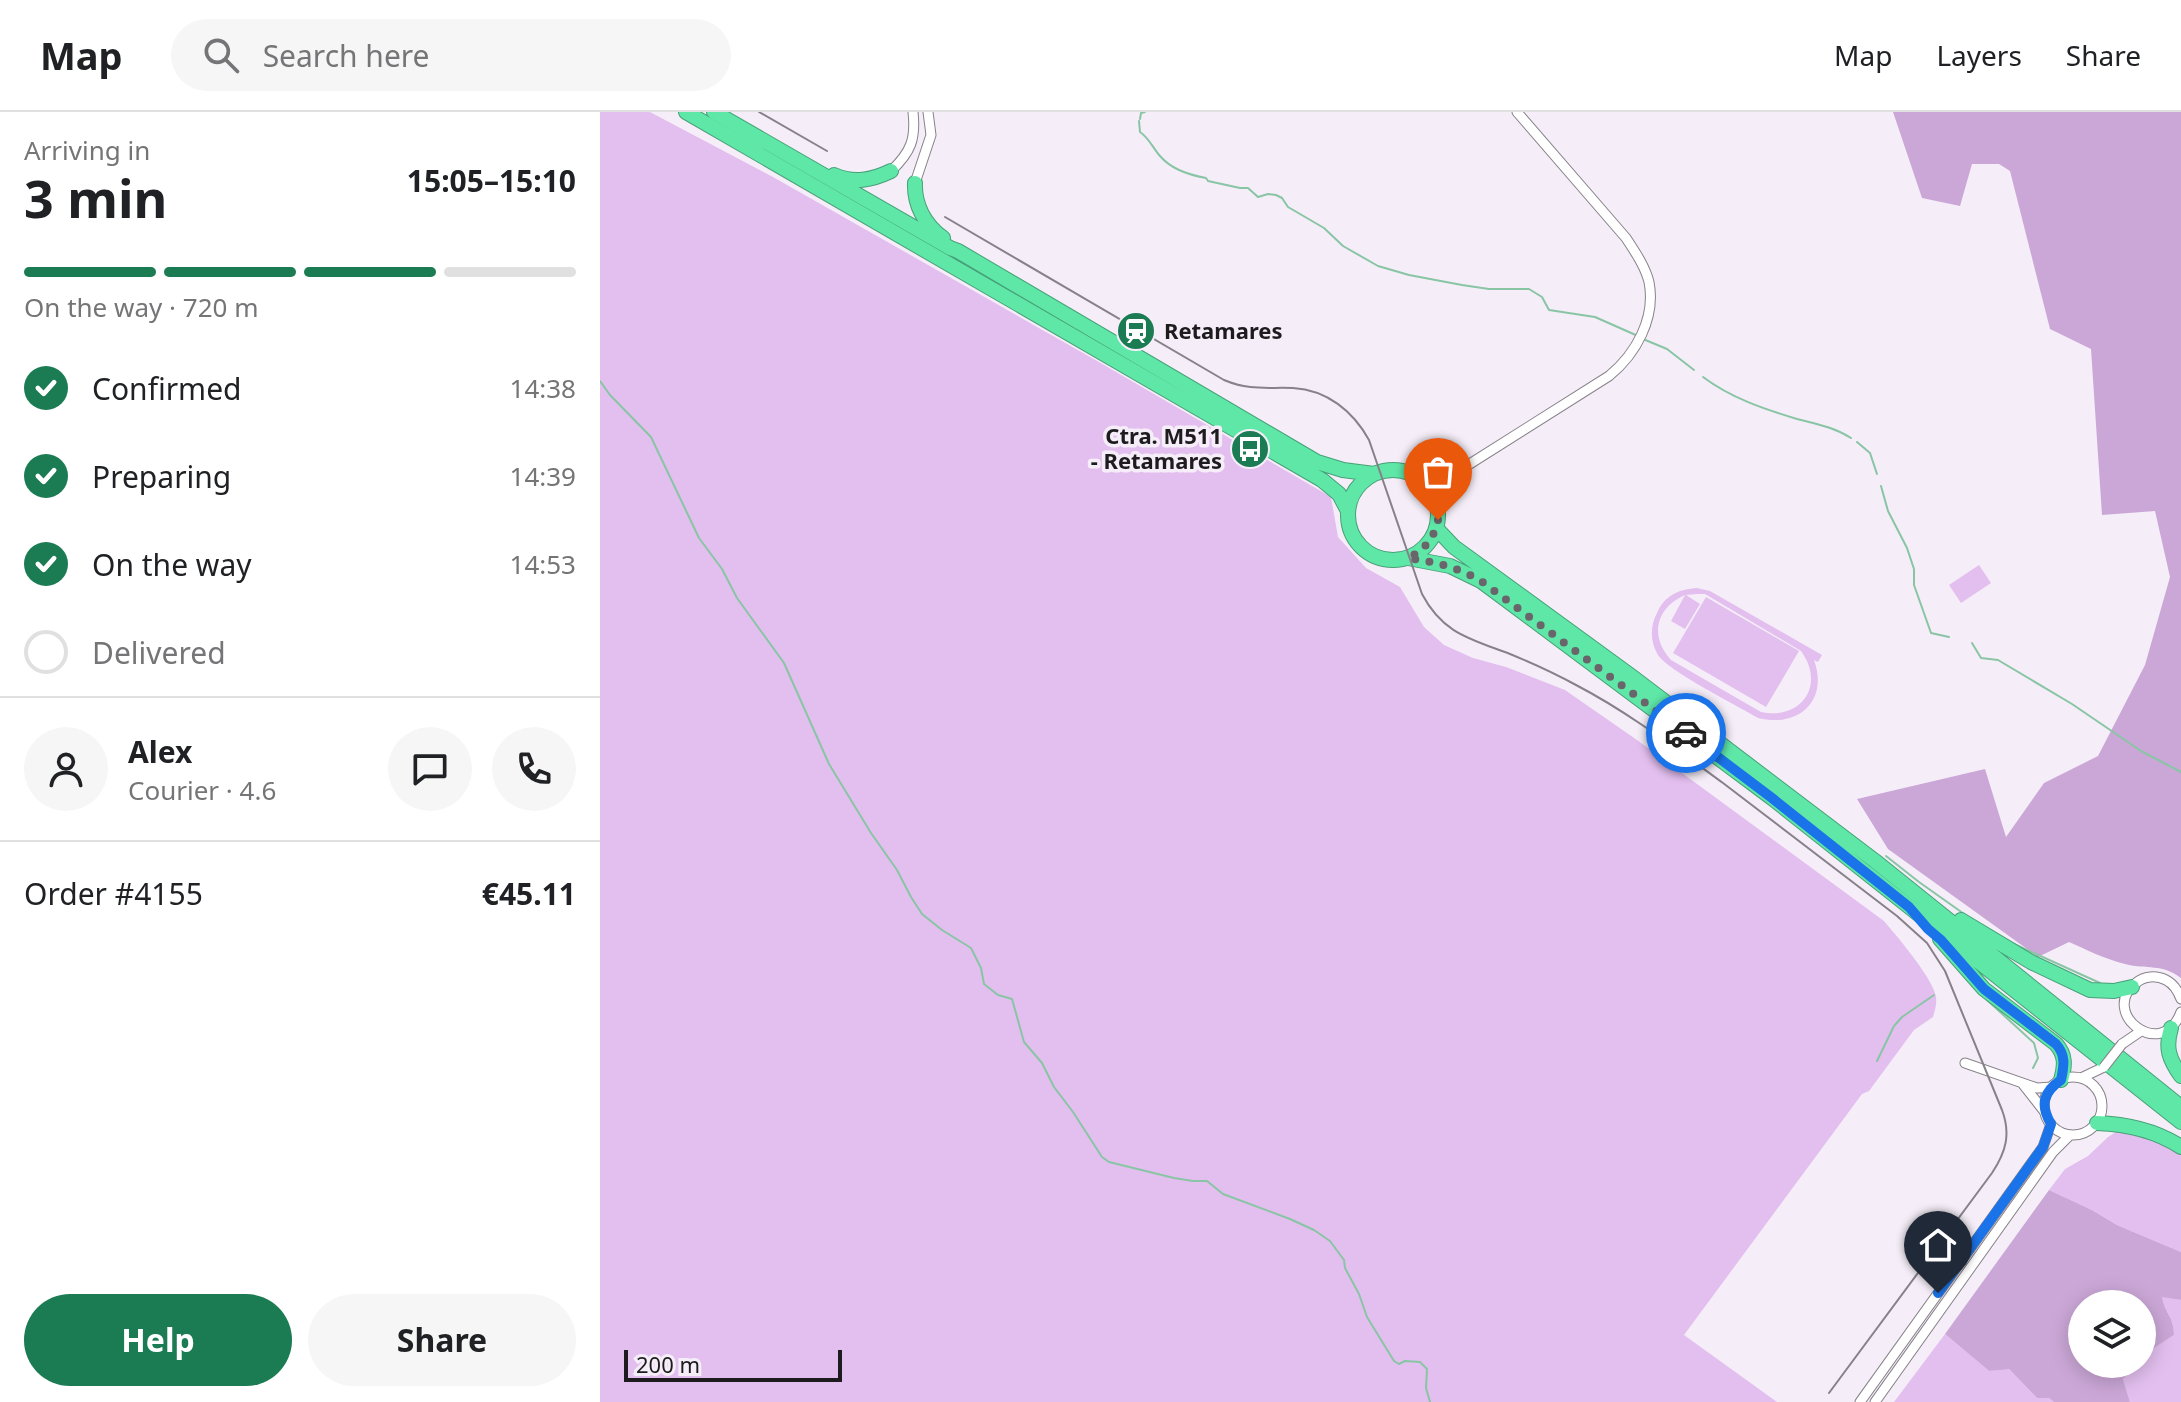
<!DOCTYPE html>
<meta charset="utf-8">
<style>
body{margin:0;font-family:"Noto Sans",sans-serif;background:#f6f6f6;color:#202124;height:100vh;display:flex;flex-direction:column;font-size:30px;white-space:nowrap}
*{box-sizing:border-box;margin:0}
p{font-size:26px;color:#757577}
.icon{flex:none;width:44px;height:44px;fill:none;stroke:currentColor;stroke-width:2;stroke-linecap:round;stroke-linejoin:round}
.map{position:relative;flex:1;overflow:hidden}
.details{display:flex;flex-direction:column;background:#fff;width:600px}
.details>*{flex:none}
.fabs{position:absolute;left:1468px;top:1178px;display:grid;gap:16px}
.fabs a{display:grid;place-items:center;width:88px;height:88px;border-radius:50%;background:#fff;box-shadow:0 4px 20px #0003;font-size:40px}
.scale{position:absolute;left:24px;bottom:20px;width:218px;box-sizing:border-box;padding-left:8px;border:4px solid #1e1b1f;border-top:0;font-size:22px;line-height:28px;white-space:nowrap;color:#1e1b1f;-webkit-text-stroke:6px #f5eef8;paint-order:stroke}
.pin{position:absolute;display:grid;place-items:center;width:68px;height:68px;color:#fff;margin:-82px -34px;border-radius:50% 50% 50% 0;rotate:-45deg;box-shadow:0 0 8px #0007}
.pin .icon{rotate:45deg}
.courier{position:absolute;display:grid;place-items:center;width:80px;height:80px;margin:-40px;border:6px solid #1a73e8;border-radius:50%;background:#fff;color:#222;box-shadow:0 2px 10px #0007}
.summary em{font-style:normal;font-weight:700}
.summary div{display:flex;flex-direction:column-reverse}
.summary{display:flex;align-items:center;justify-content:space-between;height:136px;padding:0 24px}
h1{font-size:52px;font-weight:700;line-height:60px}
.bar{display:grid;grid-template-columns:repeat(4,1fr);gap:12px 8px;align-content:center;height:96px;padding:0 24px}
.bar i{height:10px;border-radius:6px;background:#e0e0e0}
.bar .active{background:#1b7c54}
.bar p{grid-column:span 4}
.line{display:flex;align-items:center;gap:20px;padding:0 24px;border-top:2px solid #e0e0e0}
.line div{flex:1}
.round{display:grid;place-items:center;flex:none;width:84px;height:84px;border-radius:42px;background:#f6f6f6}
ol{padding:0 24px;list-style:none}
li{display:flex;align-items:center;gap:24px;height:88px}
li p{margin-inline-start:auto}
li .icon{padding:8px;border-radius:50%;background:#1b7c54;color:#fff;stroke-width:4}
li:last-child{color:#757577}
li i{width:44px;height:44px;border:4px solid #e0e0e0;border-radius:50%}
.button{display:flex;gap:16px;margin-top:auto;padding:16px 24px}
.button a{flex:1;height:92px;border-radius:48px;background:#1b7c54;color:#fff;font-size:32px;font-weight:700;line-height:92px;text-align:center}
.button a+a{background:#f6f6f6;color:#202124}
header{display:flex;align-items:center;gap:48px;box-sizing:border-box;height:112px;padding:0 40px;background:#fff;border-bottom:2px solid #e0e0e0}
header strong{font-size:38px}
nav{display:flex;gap:44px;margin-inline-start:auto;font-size:28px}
.search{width:560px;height:72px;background:#f6f6f6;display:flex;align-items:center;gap:20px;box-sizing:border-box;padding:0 28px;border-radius:44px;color:#757577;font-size:30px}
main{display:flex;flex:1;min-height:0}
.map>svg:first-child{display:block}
</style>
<header>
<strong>Map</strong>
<div class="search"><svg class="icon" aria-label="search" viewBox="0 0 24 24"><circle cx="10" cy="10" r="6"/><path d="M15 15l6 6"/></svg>Search here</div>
<nav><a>Map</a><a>Layers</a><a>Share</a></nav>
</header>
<main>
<section class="details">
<div class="summary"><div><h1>3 min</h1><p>Arriving in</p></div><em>15:05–15:10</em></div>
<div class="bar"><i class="active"></i><i class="active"></i><i class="active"></i><i></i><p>On the way · 720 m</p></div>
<ol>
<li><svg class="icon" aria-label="check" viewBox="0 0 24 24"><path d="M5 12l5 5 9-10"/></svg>Confirmed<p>14:38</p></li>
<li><svg class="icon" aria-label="check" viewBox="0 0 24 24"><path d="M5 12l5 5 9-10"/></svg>Preparing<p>14:39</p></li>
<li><svg class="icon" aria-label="check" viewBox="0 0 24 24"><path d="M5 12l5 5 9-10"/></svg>On the way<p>14:53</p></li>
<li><i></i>Delivered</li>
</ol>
<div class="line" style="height:144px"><a class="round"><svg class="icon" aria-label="person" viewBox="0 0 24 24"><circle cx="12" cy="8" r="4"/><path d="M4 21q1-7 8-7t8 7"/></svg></a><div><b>Alex</b><p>Courier · 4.6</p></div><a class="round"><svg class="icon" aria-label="chat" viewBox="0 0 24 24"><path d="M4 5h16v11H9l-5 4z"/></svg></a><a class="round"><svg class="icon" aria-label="phone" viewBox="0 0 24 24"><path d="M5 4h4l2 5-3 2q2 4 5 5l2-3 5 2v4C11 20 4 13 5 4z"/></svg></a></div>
<div class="line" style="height:104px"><div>Order #4155</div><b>€45.11</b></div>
<div class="button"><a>Help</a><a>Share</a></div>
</section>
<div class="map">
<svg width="1581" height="1290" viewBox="0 0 1581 1290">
<rect width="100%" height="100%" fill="#f5eef8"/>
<!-- green -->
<path fill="#e3bfef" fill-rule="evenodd" d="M0,0h50l123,65 326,185 232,135 7,40 28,31 34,19 24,40 20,18 29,13 33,9 59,23 72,50 247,181c13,15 50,59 52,76 1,7 -1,13 -3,20l-19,13 -45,61 -7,3 -178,241 93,67h-1177z
M1379,453l12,18 -30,20 -12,-18z
M1097,476l13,3 112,64 -4,7 -4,-2c15,41 -16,68 -56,58 -20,-12 -90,-47 -100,-63 -8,-13 -8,-29 -1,-42 7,-17 22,-24 40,-25zM1097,482h8l96,57c25,35 0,69 -40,61l-90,-52c-22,-24 -15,-52 14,-65l-14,26 14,8 15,-25 -14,-9z
M1106,485l93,54 -33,56 -93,-54z
M1519,1018l35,9 27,16v97l-64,-27 -25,-15 -43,-20 16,-21 23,-13 20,-19z
M1561,1184l20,4v102h-51l-7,-23 13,-15h6l1,-9 31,-20c0,-19 -9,-22 -13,-39z
M1345,1222l44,37 19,-3 29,30h12l5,4h-160z"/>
<!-- forest -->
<path fill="#cba7d7" d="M1293,0h288v866c-20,-15 -33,-8 -56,-14 -20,-5 -38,-14 -56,-22l-31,15 -150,-108 -31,-50 128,-30 21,68 38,-54 54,-27 47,-91 25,-88 -15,-66 -53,4 -11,-166 -41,-20 -40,-158 -11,-7h-27l-12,42 -38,-8z
M1449,1078l43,20 25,15 64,27v48l-19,-3c3,17 12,19 12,38l-32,21v-52h-60v60h54l-13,15 7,23h-76l-5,-4h-12l-28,-29 -20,2 -44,-37z"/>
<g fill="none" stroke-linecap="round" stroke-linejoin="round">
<!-- stream -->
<path stroke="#89c5a5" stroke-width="2" d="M540,7l1,-6 4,-1
M539,9l1,11c9,6 13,16 20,24 11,13 29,19 46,22l2,3 32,7h8l10,9 10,-3 8,1 6,3 6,9 36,21 19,18 35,20 31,9 53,10 27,4h40l13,8 7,13 46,7 43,19
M1043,227l24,10 27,21
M1103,265c28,21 61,32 94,42 19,5 37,8 54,19
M0,269l10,14 41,42 48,101 23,31 15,29 47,65 45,101 42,69 26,37 14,27 11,17 20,16 29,18 10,20 3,16 14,11 14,4 12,43 18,21 12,24 19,25 29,45 7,5 65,16 19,3h14l16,13 67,25 24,11 16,11 14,19 1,8 14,26 8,23 27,44 5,3 6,-3 15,1 7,7 -1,19 4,14
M1257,330l13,11 7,21
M1281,374l7,25 19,37 7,21v16l17,48 18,4
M1372,531l9,15 17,2 74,44 69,47 40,21
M1286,744l33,26 48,34
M1414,832l86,39
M1387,888l47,43 4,15 -5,10
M1277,949l17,-35 8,-9 32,-22"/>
<defs>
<path id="minor" d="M291,59c20,-19 25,-32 22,-59
M315,71l16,-48 -3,-23
M818,365h15l24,-5 152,-96c27,-22 47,-58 40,-94 -4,-16 -14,-30 -23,-44l-109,-126
M838,400l19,-40
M1581,887c-3,-8 -7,-15 -15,-19 -10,-5 -22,-4 -30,3 -38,29 26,80 45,29
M1522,932l19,-13
M1365,951l72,25 15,-1
M1444 994a29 29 0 1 1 58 0a29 29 0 1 1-58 0Z
M1481,966l23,-11
M1422,971l22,28
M1260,1290l183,-255 8,-23
M1275,1290l178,-250 17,-17"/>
<path id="highway" d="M86,0l636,368 17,14 9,17
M114,0l236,136 8,3 359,211 26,8 31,4
M234,63c20,9 38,5 57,-4
M315,71c-1,22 10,42 28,55
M748 403a45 45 0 1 1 90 0a45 45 0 1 1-90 0Z
M836,416l18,19 177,129 244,185 306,246
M808,446l42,8 31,15 291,217 409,324
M1361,808l70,42 59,28 24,1 18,-4
M1340,827l44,50 72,55c10,11 9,22 5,36
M1571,916c-6,20 -2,31 10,48
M1497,1011c30,1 58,7 84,24"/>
</defs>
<!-- minor casing -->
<use href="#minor" stroke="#88828a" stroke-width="11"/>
<!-- highway casing -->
<use href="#highway" stroke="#48a078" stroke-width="16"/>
<!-- minor -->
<use href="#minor" stroke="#fff" stroke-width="9"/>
<!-- highway -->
<use href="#highway" stroke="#5fe7a8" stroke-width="14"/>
<!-- tram -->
<path stroke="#878289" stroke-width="2" d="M159,0l68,39
M345,105l279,163c26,11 43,7 69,8 34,2 60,23 76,52l53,154c21,40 49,45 88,60 22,9 44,19 66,31 52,27 99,63 147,98 58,44 116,88 174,133l30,27 18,28 57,139c9,24 4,42 -10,63l-163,220"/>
<defs>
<path id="minor-bridge" d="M1504,955l18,-23"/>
</defs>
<!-- minor-bridge casing -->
<use href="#minor-bridge" stroke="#88828a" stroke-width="11" stroke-linecap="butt"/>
<!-- minor-bridge -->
<use href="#minor-bridge" stroke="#fff" stroke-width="9"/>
</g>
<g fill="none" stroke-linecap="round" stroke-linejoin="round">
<!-- done -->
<path stroke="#69656b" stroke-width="8" stroke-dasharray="0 14.4" d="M838,408c-4,18 -13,30 -30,38 26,4 50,9 73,23l205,152"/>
<!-- route -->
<path stroke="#1a73e8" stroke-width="10" d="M1086,621l86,65 137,109 19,22 13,11 43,49 72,55c10,11 8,22 5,36 -18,12 -21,25 -10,44l-8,23 -105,146"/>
</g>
<!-- icons -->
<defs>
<symbol id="station-disc" viewBox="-11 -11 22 22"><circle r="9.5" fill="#1b7c54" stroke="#f5eef8"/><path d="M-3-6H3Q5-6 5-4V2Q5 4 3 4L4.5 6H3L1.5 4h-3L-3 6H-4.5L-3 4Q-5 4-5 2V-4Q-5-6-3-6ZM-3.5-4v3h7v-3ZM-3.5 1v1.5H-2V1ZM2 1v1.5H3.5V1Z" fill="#fff"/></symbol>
<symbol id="bus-disc" viewBox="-11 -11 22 22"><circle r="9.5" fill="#1b7c54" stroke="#f5eef8"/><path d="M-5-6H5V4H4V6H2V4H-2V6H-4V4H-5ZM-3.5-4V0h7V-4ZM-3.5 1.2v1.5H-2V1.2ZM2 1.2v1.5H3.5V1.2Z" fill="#fff"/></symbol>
</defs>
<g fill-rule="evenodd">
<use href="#station-disc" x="514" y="197" width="44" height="44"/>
<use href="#bus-disc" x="628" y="315" width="44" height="44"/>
</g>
<g text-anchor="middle" stroke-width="7" stroke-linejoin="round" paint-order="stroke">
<!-- poi labels -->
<g font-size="22" font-weight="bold" fill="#1e1b1f" stroke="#f5eef8" text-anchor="start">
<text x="564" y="227">Retamares</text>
<text x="622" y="332" text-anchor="end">Ctra. M511<tspan x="622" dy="25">- Retamares</tspan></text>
</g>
</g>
</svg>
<div class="fabs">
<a><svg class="icon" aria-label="layers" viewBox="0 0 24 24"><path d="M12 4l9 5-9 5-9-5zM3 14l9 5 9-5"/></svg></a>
</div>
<div class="scale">200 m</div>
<div class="pin" style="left:838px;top:408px;background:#ea580c"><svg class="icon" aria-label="bag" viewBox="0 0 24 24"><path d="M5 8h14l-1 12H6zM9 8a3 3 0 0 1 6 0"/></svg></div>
<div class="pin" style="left:1338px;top:1181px;background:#1f2937"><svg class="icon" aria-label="home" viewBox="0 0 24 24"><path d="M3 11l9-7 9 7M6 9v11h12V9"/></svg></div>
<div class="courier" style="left:1086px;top:621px"><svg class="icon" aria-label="car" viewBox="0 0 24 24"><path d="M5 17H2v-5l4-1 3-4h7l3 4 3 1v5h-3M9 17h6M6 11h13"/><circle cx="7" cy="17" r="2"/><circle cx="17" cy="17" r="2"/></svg></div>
</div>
</main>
